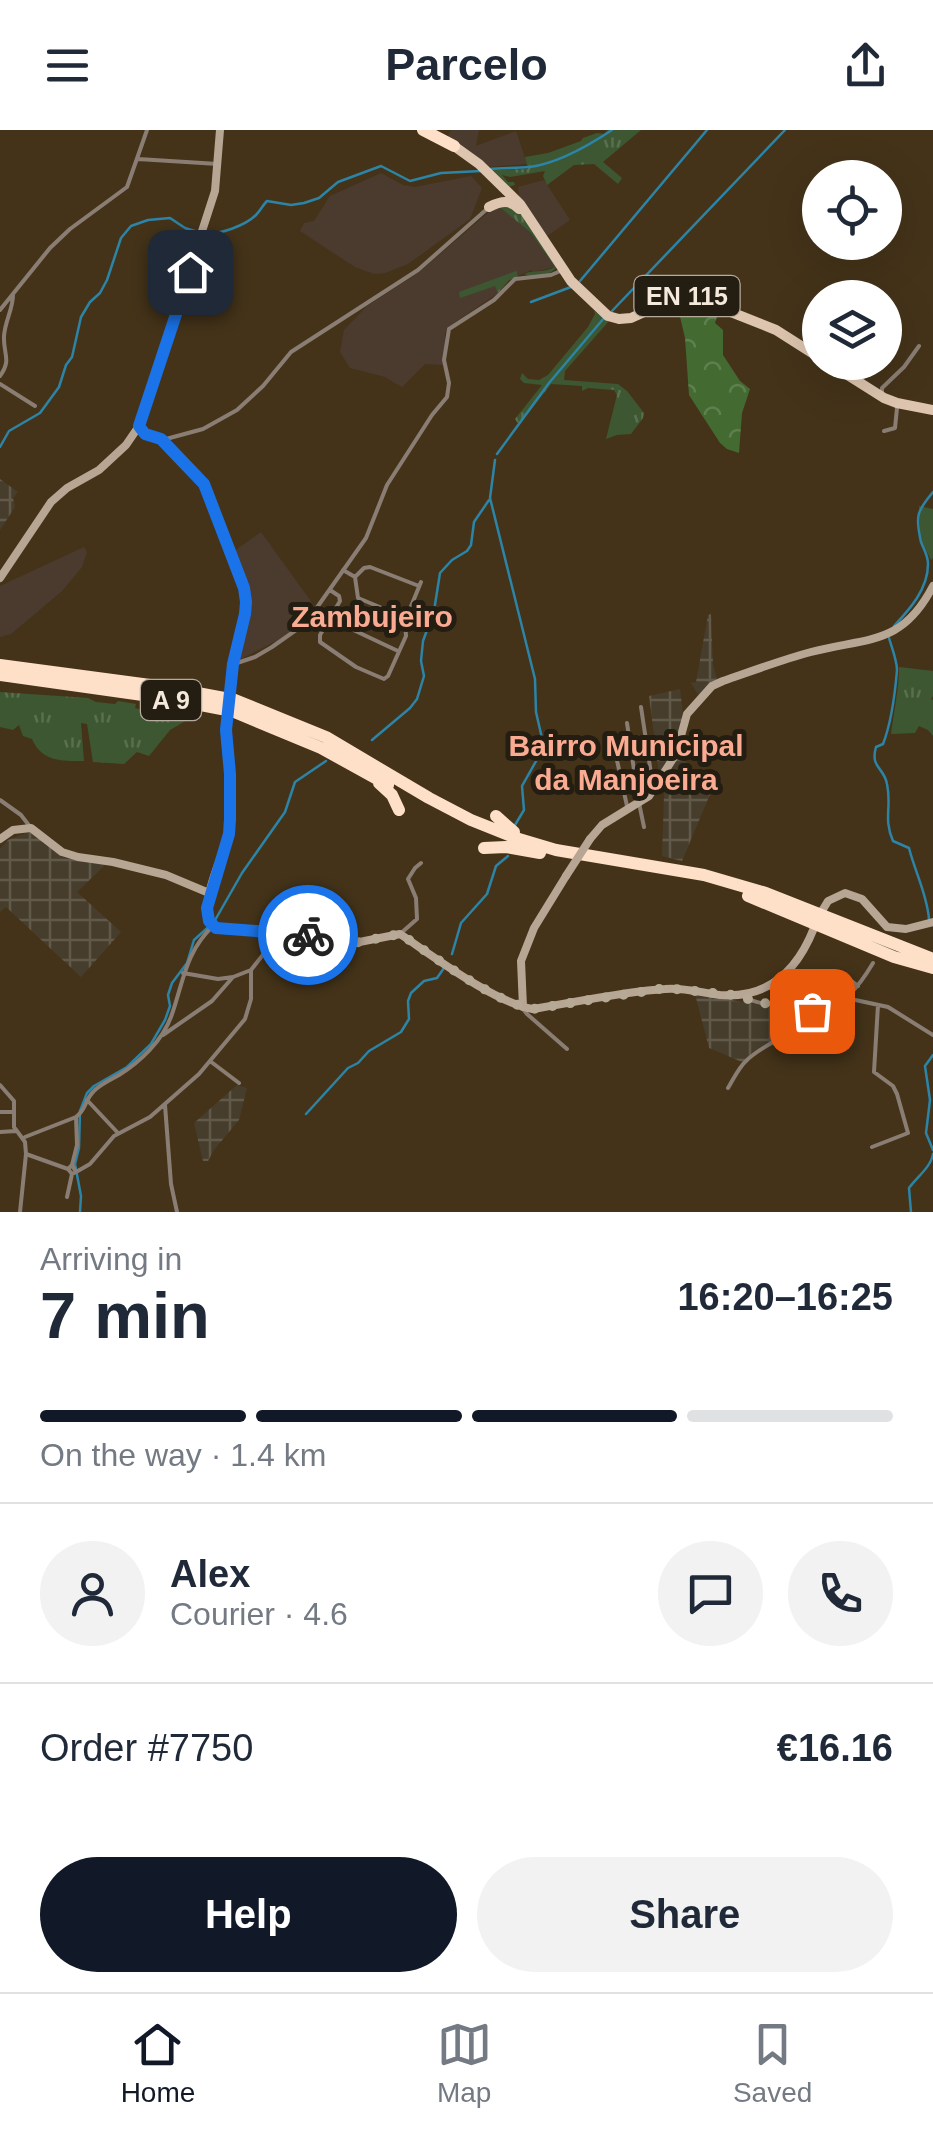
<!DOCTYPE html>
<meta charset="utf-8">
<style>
body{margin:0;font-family:Helvetica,sans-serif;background:#f2f2f3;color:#1f2937;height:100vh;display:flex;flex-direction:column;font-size:38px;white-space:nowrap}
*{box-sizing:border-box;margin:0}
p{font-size:32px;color:#747a83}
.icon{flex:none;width:55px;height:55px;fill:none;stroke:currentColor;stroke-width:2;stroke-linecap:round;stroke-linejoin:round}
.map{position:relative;height:1082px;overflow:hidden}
.panel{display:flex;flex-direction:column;background:#fff;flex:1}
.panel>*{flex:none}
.controls{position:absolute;left:802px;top:30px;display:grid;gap:20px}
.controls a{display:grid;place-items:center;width:100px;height:100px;border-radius:50%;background:#fff;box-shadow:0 10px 40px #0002;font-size:50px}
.pin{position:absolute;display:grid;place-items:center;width:85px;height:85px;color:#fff;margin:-42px;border-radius:20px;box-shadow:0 5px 15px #0006}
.courier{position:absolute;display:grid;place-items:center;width:100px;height:100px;margin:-50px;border:8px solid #1a73e8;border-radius:50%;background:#fff;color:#222;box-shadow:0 2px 12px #0007}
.summary em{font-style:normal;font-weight:700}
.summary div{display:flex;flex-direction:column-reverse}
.summary{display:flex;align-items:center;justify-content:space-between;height:170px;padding:0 40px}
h1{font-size:65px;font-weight:700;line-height:75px}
.bar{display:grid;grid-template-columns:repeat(4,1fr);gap:15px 10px;align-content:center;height:120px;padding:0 40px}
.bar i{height:12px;border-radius:8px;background:#e0e1e3}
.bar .current{background:#111827}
.bar p{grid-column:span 4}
.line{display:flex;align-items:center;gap:25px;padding:0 40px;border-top:2px solid #e0e1e3}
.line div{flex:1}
.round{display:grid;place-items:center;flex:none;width:105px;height:105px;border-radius:52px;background:#f2f2f3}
.cta{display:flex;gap:20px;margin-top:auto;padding:20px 40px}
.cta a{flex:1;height:115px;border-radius:60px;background:#111827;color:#fff;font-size:40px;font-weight:700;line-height:115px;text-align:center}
.cta a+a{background:#f2f2f3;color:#1f2937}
header{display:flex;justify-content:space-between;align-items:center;height:130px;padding:0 40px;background:#fff;font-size:45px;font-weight:700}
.tabs{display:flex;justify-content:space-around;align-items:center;height:140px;border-top:2px solid #e0e1e3;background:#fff;font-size:28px;color:#747a83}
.tabs a{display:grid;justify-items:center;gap:5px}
.tabs .current{color:#111827}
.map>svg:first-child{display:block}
</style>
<header><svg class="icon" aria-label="menu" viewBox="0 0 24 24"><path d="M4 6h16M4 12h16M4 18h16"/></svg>Parcelo<svg class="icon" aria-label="share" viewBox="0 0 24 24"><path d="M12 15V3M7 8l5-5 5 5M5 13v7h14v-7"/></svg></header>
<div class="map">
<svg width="933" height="1082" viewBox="0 0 933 1082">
<defs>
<pattern id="industrial-grid" width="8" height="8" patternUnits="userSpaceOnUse" patternTransform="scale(2.5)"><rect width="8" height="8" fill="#463d2c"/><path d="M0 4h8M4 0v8" fill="none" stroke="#61594a"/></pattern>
<pattern id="grass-tufts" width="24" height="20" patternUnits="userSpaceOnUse" patternTransform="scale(2.5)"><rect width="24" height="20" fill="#3c5731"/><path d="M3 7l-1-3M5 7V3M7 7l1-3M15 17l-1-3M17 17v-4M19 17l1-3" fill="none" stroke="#596f4e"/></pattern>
<pattern id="forest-crowns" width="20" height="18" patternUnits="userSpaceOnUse" patternTransform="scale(2.5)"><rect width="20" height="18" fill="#426a31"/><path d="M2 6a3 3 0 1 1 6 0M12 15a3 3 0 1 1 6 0" fill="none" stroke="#5e7f4e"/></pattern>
</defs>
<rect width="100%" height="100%" fill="#443319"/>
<!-- commercial -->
<path fill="#4b3b2f" d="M451,0h28l-3,16 40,-15 11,33 -42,3 -38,-29z
M381,43l22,12 12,2 56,-11 11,12 -12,31 -62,45 -23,9 -11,1 -19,-7 -55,-36 4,-8 10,-2 16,-25z
M544,50l26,40 -23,16 -28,-39 -1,-10z
M497,75l34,28 24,34 -22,5 -2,-2 -22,10 -11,13 -50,34 -3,6 -1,32 -19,-1 -23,23 -17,-10 -35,-9 -10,-16 4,-22 23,-24 51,-33z
M261,402l54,75 -9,13 -28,20 -39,20 -2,-1 12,-53 -16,-54z
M84,417l3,5 -5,15 -20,24 -51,43 -11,3v-51z"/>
<!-- industrial -->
<path fill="url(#industrial-grid)" d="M0,349l18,13 -5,6 2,9 -15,23z
M711,484l2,51 4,14 -18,17 -8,-13 5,-1 12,-67z
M680,559l3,25 -6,30 -18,30 -10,-78z
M678,628l12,6 -5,7 26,21 -29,69 -20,-5 2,-60 4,-26z
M28,702l7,2 30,24 41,6 -29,28 44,40 -40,45 -75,-70 -6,5v-63l8,-9z
M695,864l90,15 6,22 -49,31 -33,-14z
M237,955l10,3 -8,32 -25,30 -6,11h-5l-9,-38z"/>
<!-- grass -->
<path fill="url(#grass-tufts)" d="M608,0h33l-38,32 19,16 -4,6 -24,-20 -20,1 -27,20 -4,-9 2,-5 -35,6 -8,-2 6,7h6l1,3 -7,2 -17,-17 37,-1 -3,-12 23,-4 33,-12 2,-3 14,-5 7,1z
M497,75l19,3 12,14 29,44c-5,10 -24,13 -33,8 9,-4 21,-1 31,-7l-24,-34z
M516,141l2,6 -9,3 -11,13 -3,-7 -35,12 -1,-6z
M594,181l15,10 -44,50 -1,9 54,4 9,7 17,22 -1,5 -12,16 -14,1 -11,4 11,-44 -3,-5 -26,-2 -6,3v-5l-31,-2 -32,41 -4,-6 27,-34 -18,-2 -4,-4 2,-6 6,6 11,1 9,-5 40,-48 7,-13z
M919,376l14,3v49l-2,2 -11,-22z
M899,537l34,4v25l-2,3 2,1v36l-5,-6 -9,-4 -4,7 -24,1c3,-23 8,-44 8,-67z
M0,562l88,6 8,4 19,2 3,-3 18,3 -1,4 18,5 3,-3 22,5 9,5 -17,10 -21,26 -12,-4 -13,12 -31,-2 -6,-38 -6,-1 3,38c-22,0 -42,1 -52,-22l-9,-3 -4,-11 -6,5 -13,-3z"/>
<!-- forest -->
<path fill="url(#forest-crowns)" d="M682,169l37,12 -4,12 8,7v25l17,26 10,8 -8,24 -3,40 -12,-4 -7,-6 -31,-48 -4,-57 -7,-30z"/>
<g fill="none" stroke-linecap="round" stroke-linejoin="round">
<!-- stream -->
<path stroke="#2c84a7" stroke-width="2.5" d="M489,39c14,-1 28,-1 41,-2 29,-4 58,-21 82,-37
M206,103c14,2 40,-8 50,-18 4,-4 7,-10 11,-14l24,4 13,-2 15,-5 19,-16 43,-16 29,15 31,-8 40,-2
M580,151l127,-151
M531,172l40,-15
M611,182l174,-182
M0,317l9,-16 31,-18 19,-26 7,-22 6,-8 9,-40 9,-15 10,-9 7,-13 14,-42 10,-12 17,-6 22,-2 15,10 13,4
M497,324l52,-71 55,-65
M495,330l-5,38 45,181 1,33 8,35 -22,39 2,24 -9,15
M894,496c16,-17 34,-37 34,-62 0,-9 -4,-14 -7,-22 -6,-26 -4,-31 12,-50
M889,508c3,10 8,23 8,32 -2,24 -5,51 -14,74l-7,3c-6,21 8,20 11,37 5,23 -4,34 6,57l16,7c6,24 18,46 20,71
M372,610l38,-32 7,-9 7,-23 -3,-15 2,-20 11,-30 6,-38 12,-13 15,-9 4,-6 3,-23 15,-22
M452,824l9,-31 26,-29 9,-28 12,-10
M933,925l-8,11 5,34 -4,33 7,17
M306,984l42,-46 10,-5 11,-12 32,-19 8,-13 -1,-18 3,-8 13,-12 13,-3 7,-10
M80,1082l1,-16 -6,-32 4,-16 1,-37 7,-18 7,-7 33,-19 24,-23 14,-24 5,-14 -2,-11 4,-12 15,-20 7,-23 20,-18 28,-49 43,-61 10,-30 31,-21
M911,1082l-2,-24c8,-11 22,-21 24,-34"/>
<!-- street -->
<path stroke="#8a7e74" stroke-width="4" d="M138,29l80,5
M0,180l50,-62 20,-19 57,-42 20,-57
M807,201l13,-12
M0,246c12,-16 3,-22 4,-40 1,-15 9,-27 9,-41
M862,249l8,-11v-6
M0,254l35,22
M882,263v-5l22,-21 15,-21
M884,301l11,-3 2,-20
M166,309l37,-10 34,-19 26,-24 28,-34 127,-82 69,-61
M343,440l12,7 9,-9 6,-1 49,19
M355,447l3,21 48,20
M330,460l9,6 1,5 -20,34v7l36,25 28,12 4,-3 18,-40 -1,-15 16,-39
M330,489l68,32
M237,533l18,-6 17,-10 34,-24 60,-85 21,-53 45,-70 15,-18 2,-14 -5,-23 5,-31 45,-29 21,-21 36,-4 12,-5
M641,577l12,80
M627,593l12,80 5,24
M606,604l5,-1 16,73
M0,670l21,15 10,13
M325,797l8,2 18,13
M287,803c0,11 4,21 15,23
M400,804l17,-15 -1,-21 -8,-19 7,-11 6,-5
M309,805l16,-8 11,-27
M840,842l18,14
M183,843l35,6 15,-2
M742,866c12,7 25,8 39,10 10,2 21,5 32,5 29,-1 47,-26 60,-48
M846,868l42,9 45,28
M523,879l4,5 40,35
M163,905l49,-34 21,-24 18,-7 21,-27 9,-6 2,-4
M210,931l29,22
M0,955l14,16v26l11,15 1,12 -6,58
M728,958c6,-10 11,-21 19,-28 21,-20 51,-25 68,-50
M87,970l31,33
M165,975l6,79 6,28
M0,982h14
M0,1002l16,-1
M25,1007l51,-20
M872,1017l36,-14 -11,-39 -4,-8 -19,-14 4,-67
M26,1024l42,15 4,-4 4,7 -4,2 -4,-5
M72,1035l5,-20 -1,-28c10,-7 9,-17 17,-25 7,-8 18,-12 26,-17 21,-13 43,-34 52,-58 12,-33 14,-65 42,-91
M76,1042l14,-8 24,-28 36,-19 49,-43 46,-55 6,-20v-29
M67,1067l5,-23"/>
<!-- secondary -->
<path stroke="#b8a695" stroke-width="8" d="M139,296l6,8 16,5 43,45 39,104 3,14 -1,11 -15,73
M0,448l51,-76 16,-14 32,-18 27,-25 13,-19 76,-235 5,-61
M226,600c-1,34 10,68 3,102 -5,25 -36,77 -13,96l87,6c11,2 19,11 31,13l66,-13c33,22 95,69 133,75 44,-7 88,-17 132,-20 18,-2 37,4 55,6 48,4 77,-24 94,-67
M0,709l13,-9 18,-2 31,24 16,5 35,5 53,13 43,18
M590,709l12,-14 47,-29 27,-42 11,-40 25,-28 11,-5c29,-10 58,-21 88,-29 57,-15 91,-6 122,-66
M822,781l6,-10 17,-8 17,6 25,28 19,2 27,-7
M523,877l-2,-46 13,-33 32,-52"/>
<!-- primary -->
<path stroke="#ddc5af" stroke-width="10" d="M454,16l25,18 41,40 51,77 37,35 11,3 12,-1 44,-20 18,-1 83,33 44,28
M489,77c12,-6 21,-8 30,2
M827,232l57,36 13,5 36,7"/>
<!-- highway -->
<path stroke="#fde0c7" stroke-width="12" d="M423,0l31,16
M0,535l165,22 70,13 91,37 103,61 42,22 48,19 37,11 148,25 62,18 167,66
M0,545l164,23 68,13 89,37 67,37
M379,653l13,12 7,15
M496,686l18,16
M484,718l22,-1 34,6
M748,766l146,61 39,11"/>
<!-- secondary-bridge -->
<path stroke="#b8a695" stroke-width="8" d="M226,600l4,-44
M566,746l24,-37"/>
</g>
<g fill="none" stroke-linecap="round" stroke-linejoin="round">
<!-- done -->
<path stroke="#b6a996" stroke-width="10" stroke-dasharray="0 18" d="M308,805l16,11 10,1 66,-13c34,22 95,69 133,75l133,-21 76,8 10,5 60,10"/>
<!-- route -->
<path stroke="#1a73e8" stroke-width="12" d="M190,142l-51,154 6,8 16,5 43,45 40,104 2,14 -1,12 -12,50 -7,66 4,44v45l-1,15 -22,74 2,13 7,7 92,7"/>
</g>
<g text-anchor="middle" stroke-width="10" stroke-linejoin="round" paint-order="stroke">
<!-- shield labels -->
<g fill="#241d11" stroke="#b6ac9e" stroke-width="2.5">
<rect x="634.5" y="146" width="105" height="40" rx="8"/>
<rect x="141" y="550" width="60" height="40" rx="8"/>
</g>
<g font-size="25" font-weight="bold" fill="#f4e9da">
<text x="687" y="175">EN 115</text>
<text x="171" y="579">A 9</text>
</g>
<!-- neighbourhood labels -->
<g font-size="30" font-weight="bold" fill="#faab92" stroke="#241d11">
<text x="372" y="497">Zambujeiro</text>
<text x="626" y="626">Bairro Municipal<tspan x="626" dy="34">da Manjoeira</tspan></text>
</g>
</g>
</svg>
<div class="controls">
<a><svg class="icon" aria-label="locate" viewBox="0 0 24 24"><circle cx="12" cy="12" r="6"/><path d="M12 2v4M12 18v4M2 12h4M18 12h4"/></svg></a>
<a><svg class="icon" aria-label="layers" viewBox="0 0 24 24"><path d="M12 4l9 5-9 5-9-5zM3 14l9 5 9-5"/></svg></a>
</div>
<div class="pin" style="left:812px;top:881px;background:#ea580c"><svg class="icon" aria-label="bag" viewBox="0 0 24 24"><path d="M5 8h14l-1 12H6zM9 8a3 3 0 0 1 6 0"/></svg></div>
<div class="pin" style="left:190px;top:142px;background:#1f2937"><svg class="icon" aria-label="home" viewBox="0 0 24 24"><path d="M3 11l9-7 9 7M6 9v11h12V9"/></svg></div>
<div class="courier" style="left:308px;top:805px"><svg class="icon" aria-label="bike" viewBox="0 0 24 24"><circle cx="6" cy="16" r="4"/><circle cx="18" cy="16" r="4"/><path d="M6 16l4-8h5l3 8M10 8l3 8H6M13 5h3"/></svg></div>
</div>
<section class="panel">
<div class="summary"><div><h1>7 min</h1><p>Arriving in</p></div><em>16:20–16:25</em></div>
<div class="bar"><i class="current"></i><i class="current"></i><i class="current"></i><i></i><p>On the way · 1.4 km</p></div>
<div class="line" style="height:180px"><a class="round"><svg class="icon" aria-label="person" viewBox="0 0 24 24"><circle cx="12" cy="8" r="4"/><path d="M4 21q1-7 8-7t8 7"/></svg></a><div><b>Alex</b><p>Courier · 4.6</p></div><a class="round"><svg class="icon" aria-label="chat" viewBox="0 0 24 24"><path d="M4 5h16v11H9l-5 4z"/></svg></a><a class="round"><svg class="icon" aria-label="phone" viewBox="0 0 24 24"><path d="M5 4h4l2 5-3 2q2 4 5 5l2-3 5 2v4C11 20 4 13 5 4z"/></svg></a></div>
<div class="line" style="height:130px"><div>Order #7750</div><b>€16.16</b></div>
<div class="cta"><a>Help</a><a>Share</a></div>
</section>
<nav class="tabs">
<a class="current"><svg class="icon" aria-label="home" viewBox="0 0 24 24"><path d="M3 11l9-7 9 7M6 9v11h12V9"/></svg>Home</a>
<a><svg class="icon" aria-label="map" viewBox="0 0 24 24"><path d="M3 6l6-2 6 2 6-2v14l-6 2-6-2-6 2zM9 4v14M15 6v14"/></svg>Map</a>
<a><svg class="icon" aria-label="saved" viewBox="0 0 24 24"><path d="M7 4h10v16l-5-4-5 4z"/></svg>Saved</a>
</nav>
